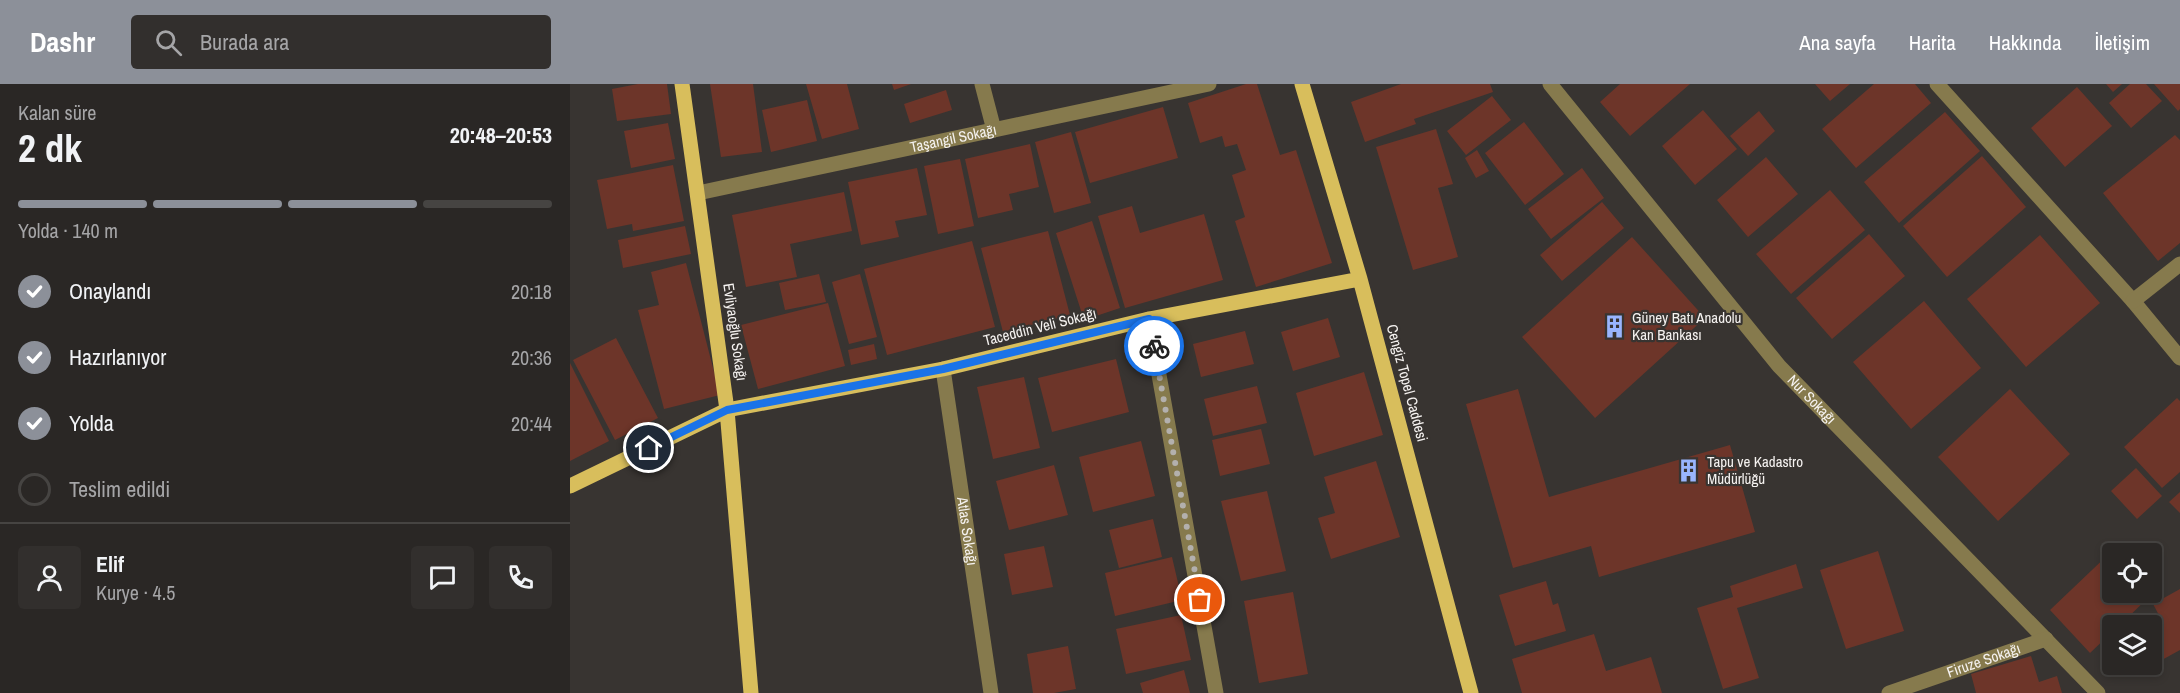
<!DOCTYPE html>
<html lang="tr">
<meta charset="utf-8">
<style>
body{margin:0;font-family:"Archivo Narrow",sans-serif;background:#322f2d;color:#f1f3f6;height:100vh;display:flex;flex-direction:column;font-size:22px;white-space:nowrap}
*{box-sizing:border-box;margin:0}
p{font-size:20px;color:#a5a5a7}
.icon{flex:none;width:33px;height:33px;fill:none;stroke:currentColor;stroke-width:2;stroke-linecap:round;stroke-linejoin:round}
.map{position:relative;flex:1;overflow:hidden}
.drawer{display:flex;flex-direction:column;background:#2a2725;width:570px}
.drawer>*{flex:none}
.buttons{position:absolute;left:1532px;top:459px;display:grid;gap:12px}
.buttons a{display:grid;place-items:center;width:60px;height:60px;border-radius:6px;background:#2a2725;box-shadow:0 3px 9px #0003,0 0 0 2px #464442;font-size:30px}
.pin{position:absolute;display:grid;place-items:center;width:51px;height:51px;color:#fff;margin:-26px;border:3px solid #fff;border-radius:50%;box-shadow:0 2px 6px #0007}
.courier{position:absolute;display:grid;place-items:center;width:60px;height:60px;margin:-30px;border:4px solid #1a73e8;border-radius:50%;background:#fff;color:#222;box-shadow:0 2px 8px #0007}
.overview em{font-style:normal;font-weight:700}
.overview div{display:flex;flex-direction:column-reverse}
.overview{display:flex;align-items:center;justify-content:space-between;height:102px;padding:0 18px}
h1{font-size:39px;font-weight:700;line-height:45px}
.bar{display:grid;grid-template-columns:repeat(4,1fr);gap:9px 6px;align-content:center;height:72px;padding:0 18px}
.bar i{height:8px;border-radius:4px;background:#464442}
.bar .selected{background:#8c9099}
.bar p{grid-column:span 4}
.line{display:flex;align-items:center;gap:15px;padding:0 18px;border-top:2px solid #464442}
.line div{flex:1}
.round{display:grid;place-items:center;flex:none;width:63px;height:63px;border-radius:6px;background:#322f2d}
ol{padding:0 18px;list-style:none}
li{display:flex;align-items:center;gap:18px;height:66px}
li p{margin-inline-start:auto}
li .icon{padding:6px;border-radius:50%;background:#8c9099;color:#fff;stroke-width:4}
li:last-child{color:#a5a5a7}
li i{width:33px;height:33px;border:3px solid #464442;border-radius:50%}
header{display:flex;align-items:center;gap:36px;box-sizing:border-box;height:84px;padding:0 30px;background:#8c9099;color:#fff}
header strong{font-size:28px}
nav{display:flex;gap:33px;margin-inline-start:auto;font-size:21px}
.search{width:420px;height:54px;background:#322f2d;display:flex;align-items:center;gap:15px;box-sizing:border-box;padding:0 21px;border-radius:6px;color:#a5a5a7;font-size:22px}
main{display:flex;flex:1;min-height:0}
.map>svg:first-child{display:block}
</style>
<header>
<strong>Dashr</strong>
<div class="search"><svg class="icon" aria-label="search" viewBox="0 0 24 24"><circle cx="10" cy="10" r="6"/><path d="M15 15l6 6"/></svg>Burada ara</div>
<nav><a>Ana sayfa</a><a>Harita</a><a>Hakkında</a><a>İletişim</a></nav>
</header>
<main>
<section class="drawer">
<div class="overview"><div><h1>2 dk</h1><p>Kalan süre</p></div><em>20:48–20:53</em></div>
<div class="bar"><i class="selected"></i><i class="selected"></i><i class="selected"></i><i></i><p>Yolda · 140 m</p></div>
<ol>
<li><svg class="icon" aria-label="check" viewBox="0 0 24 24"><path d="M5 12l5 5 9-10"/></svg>Onaylandı<p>20:18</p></li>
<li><svg class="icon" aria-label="check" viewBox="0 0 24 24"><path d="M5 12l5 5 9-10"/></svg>Hazırlanıyor<p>20:36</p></li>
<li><svg class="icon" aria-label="check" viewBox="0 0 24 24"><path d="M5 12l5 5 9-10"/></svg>Yolda<p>20:44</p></li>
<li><i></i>Teslim edildi</li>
</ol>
<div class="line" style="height:108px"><a class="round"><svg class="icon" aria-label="person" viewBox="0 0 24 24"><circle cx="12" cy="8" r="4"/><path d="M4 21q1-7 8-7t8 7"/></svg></a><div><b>Elif</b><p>Kurye · 4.5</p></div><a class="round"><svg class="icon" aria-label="chat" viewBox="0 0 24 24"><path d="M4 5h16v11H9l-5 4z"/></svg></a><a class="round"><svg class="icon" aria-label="phone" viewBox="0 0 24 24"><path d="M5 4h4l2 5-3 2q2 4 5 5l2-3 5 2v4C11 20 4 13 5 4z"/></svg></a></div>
</section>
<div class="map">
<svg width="1610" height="609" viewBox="0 0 1610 609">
<rect width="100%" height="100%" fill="#383431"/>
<!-- building -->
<path fill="#6d3529" d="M68,0h29l4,30 -54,7 -5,-32z
M140,0h43l9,68 -41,5z
M236,0h41l12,45 -37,10z
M322,0h19l-17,6z
M676,0h11l23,71 16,-5 36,113 -76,24 -21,-66 10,-4 -13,-42 14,-5 -9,-26 -12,3 -3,-11 -22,7 -12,-40z
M831,0h89l3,8 -79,27 2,5 -51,18 -14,-40z
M1050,0h70l-60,52 -30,-34z
M1245,0h35l-20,17z
M1304,0h41l16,19 -75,65 -34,-39z
M1536,0h16l-9,8z
M1560,0h16l16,17 -31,27 -22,-25z
M1584,0h26v25l-2,2z
M1507,3l35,39 -47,41 -34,-39z
M376,6l6,20 -42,13 -6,-19z
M922,12l19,24 -45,35 -19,-24z
M237,16l10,41 -46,11 -9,-42z
M593,23l15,51 -88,25 -15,-51z
M1133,26l34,39 -42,36 -33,-39z
M1189,27l16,20 -27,25 -18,-20z
M1375,28l35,39 -81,72 -35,-41z
M954,38l40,52 -39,31 -40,-52z
M98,39l7,36 -44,9 -7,-37z
M866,45l17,55 -15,4 20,69 -45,13 -37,-123z
M501,48l20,71 -37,10 -19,-71z
M1605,51l5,5v103l-22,18 -55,-68z
M460,60l9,43 -30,7 4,16 -35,8 -13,-59z
M907,66l12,21 -13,7 -11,-20z
M1412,72l44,51 -79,70 -44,-51z
M1196,73l32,37 -50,43 -31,-37z
M390,75l14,67 -36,8 -14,-68z
M103,81l11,56 -51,10 -1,-7 -25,5 -10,-49z
M347,84l10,47 -32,6 4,16 -38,8 -13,-63z
M1012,84l22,30 -53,41 -23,-30z
M1260,106l35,40 -74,64 -35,-40z
M274,108l8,39 -62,13 7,33 -51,10 -14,-72z
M1032,118l22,26 -62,53 -22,-26z
M562,122l8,27 64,-19 19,66 -98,28 -27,-92z
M522,137l28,87 -36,12 -28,-87z
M115,142l6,28 -68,14 -5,-28z
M478,147l22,84 -67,17 -22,-84z
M1299,150l36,42 -73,63 -36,-41z
M1470,151l60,68 -74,64 -59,-68z
M1062,153l73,81 -110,100 -73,-81z
M402,157l23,86 -108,28 -23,-86z
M116,179l34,132 -56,14 -26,-99 21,-5 -8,-33z
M249,190l7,28 -41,8 -6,-27z
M290,190l17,63 -28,7 -17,-62z
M1354,217l57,67 -70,61 -58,-67z
M258,219l17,63 -87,23 -17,-64z
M758,234l12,39 -47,14 -12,-39z
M675,247l9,33 -53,13 -8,-33z
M46,254l42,80 -43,22 -42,-80z
M304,260l3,15 -26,6 -3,-15z
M546,275l13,53 -77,20 -14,-54z
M0,279l39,78 -39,20z
M794,288l19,63 -69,21 -18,-63z
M454,293l16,71 -47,11 -16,-72z
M687,302l10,37 -54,13 -9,-37z
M948,305l31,108 181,-52 25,87 -156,45 -8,-31 -78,22 -47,-164z
M1440,305l60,65 -72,67 -60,-64z
M1607,314l3,3v71l-18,16 -38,-41z
M691,345l9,35 -50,12 -8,-36z
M571,357l14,55 -62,16 -14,-55z
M806,377l24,76 -69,22 -13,-41 17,-5 -11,-36z
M484,381l14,50 -59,15 -13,-49z
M1566,384l26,28 -25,23 -26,-28z
M697,407l19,80 -45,10 -20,-80z
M1610,408v21l-11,-11z
M583,435l9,38 -43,11 -10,-38z
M474,462l9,41 -41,8 -8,-41z
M1543,466l4,4h-5v38h42l-35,34h-7v6l-22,21 -40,-43z
M1308,467l26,80 -58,18 -26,-79z
M602,473l10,43 -67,16 -10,-43z
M1226,480l7,24 -66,20 22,70 -36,11 -26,-81 36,-11 -3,-11z
M976,497l7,24 5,-2 8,28 -51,15 -16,-51z
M1610,505v61l-40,22 -4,-8h15v-38h-7l16,-9 -7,-13z
M723,508l15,82 -49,9 -15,-82z
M611,531l10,45 -65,14 -10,-45z
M1024,550l12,37 45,-14 11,36h-140l-10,-34z
M498,562l8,43 -22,4h-21l-6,-39z
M1461,572l8,26 18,-6 5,17h-86l-5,-19z
M614,586l6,23h-47l-3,-10z"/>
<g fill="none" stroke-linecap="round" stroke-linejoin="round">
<!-- minor -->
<g stroke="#867a4d" stroke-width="15">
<path d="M412,0l12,46"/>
<path id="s1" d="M980,0l229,282 319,327"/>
<path d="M1367,0l196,217 47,57"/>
<path id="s2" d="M128,109l511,-109"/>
<path d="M1563,217l47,-37"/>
<path d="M579,235l67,374"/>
<path id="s3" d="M373,285l48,324"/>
<path id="s4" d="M1319,609l157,-54"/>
</g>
<!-- major -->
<path stroke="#d8be5c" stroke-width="15" d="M112,0l45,326 24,283
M732,0l58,195 111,414
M0,402l157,-76 216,-41 206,-50 211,-40"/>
</g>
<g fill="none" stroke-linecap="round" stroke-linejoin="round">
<!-- done -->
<path stroke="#b3b0ad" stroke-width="6" stroke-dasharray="0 10.8" d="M584,262l46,254"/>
<!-- route -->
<path stroke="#1a73e8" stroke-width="8" d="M79,364l78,-38 216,-41 206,-50 5,27"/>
</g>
<!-- icons -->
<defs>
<symbol id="building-bare" viewBox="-9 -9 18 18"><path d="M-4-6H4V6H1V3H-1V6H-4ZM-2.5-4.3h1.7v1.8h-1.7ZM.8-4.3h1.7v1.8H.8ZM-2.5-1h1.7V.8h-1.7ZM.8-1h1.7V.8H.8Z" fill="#99b5fd" stroke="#383431" stroke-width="2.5" paint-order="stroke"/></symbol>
</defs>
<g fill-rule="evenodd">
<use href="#building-bare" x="1028" y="226" width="33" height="33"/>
<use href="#building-bare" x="1102" y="370" width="33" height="33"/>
</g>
<g text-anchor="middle" stroke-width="4.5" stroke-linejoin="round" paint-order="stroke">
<!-- street labels -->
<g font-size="15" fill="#f5f2f0" stroke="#383431">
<text dy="5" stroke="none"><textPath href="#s2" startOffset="261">Taşangil Sokağı</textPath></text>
<text transform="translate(470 243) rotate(-14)" y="5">Taceddin Veli Sokağı</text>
<text transform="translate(165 248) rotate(82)" y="5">Evliyaoğlu Sokağı</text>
<text transform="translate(837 299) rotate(75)" y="5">Cengiz Topel Caddesi</text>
<text dy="5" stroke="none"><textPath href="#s1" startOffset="410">Nur Sokağı</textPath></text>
<text dy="5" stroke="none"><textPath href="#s3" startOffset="164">Atlas Sokağı</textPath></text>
<text dy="5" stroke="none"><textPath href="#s4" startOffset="100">Firuze Sokağı</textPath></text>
</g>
<!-- poi labels -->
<g font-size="15" fill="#f5f2f0" stroke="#383431" text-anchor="start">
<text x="1062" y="239">Güney Batı Anadolu<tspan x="1062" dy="17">Kan Bankası</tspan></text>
<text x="1137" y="383">Tapu ve Kadastro<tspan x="1137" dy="17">Müdürlüğü</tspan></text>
</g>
</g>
</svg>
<div class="buttons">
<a><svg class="icon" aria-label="locate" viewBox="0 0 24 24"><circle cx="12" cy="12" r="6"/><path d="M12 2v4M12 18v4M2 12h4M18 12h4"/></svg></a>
<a><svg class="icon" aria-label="layers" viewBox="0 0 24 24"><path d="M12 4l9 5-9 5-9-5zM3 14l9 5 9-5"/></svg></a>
</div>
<div class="pin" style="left:630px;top:516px;background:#ea580c"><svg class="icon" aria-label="bag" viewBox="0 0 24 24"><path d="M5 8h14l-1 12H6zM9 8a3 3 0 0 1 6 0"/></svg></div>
<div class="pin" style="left:79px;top:364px;background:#1f2937"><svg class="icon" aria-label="home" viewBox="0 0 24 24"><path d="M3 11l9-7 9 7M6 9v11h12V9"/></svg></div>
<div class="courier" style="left:584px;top:262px"><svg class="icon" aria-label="bike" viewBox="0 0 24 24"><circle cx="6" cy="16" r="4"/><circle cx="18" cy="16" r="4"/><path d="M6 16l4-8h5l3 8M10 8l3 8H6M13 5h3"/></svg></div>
</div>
</main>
